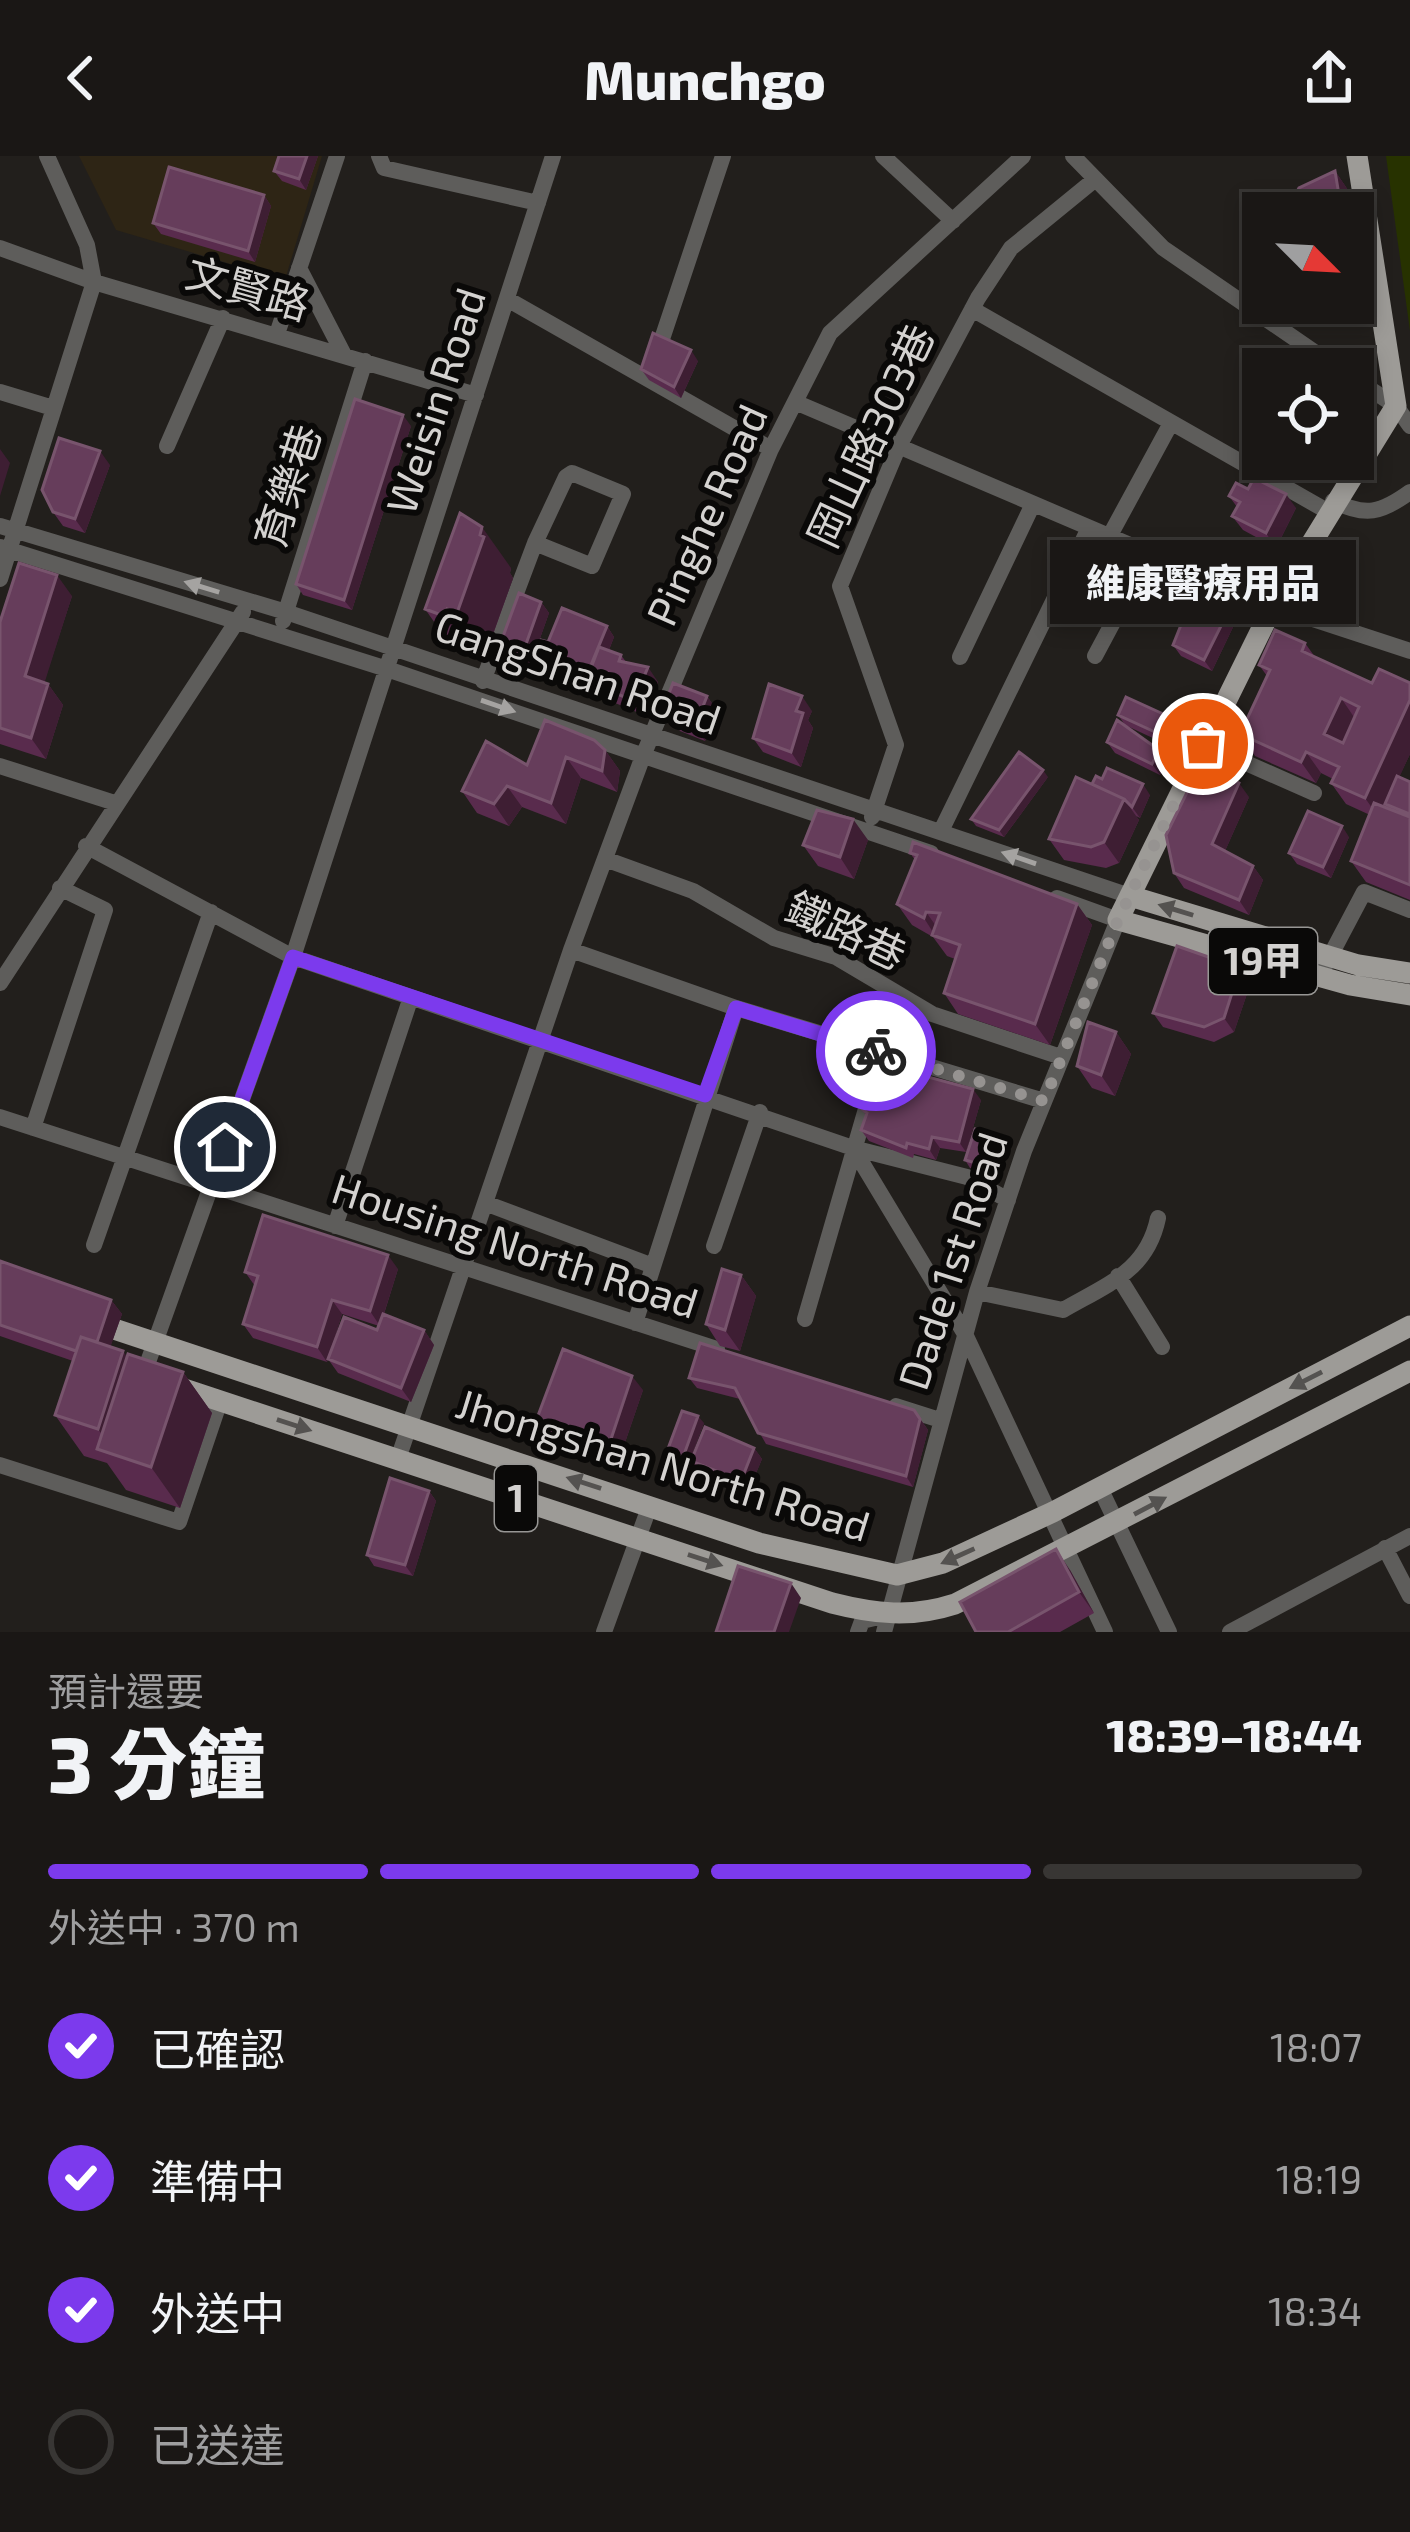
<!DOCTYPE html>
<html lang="zh-TW">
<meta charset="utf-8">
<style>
body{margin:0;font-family:"Exo 2","Noto Sans TC",sans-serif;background:#23201e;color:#f1f3f6;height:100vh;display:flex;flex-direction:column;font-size:45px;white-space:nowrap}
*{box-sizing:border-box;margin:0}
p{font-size:39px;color:#9f9fa0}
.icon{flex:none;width:66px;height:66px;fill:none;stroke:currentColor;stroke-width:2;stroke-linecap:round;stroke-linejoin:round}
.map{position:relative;height:1476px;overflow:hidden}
.sheet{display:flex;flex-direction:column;background:#1a1715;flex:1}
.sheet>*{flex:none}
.needle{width:78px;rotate:114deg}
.fabs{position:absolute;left:1242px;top:36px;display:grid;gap:24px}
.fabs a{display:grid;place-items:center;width:132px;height:132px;border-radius:0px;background:#1a1715;box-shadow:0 6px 18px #0003,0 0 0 3px #383634;font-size:60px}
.pin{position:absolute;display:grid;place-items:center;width:102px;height:102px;color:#fff;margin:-51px;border:6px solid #fff;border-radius:50%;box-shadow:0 3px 12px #0007}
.courier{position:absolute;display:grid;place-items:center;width:120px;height:120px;margin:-60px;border:9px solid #7c3aed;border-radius:50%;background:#fff;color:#222;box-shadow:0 3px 15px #0007}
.bubble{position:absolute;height:84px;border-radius:0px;background:#1a1715;box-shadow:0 6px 18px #0003,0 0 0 3px #383634;font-size:39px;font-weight:800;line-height:84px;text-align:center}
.head em{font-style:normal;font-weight:800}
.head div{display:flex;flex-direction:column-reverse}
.head{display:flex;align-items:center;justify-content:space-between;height:204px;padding:0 48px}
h1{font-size:78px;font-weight:800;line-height:90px}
.bar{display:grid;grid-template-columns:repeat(4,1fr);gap:18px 12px;align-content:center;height:144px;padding:0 48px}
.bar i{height:15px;border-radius:9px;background:#383634}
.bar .current{background:#7c3aed}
.bar p{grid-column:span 4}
ol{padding:0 48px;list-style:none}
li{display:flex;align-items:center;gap:36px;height:132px}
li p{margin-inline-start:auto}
li .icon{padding:12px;border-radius:50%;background:#7c3aed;color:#fff;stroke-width:4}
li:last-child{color:#9f9fa0}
li i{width:66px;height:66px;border:6px solid #383634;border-radius:50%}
header{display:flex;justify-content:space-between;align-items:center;height:156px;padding:0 48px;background:#1a1715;font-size:54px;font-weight:800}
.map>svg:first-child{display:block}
</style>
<header><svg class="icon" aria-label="back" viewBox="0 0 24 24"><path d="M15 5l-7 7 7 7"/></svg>Munchgo<svg class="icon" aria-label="share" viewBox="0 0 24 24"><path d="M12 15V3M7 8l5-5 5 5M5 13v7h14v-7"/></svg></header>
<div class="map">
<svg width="1410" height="1476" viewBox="0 0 1410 1476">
<rect width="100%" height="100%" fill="#221f1c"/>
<!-- education -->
<path fill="#2e2515" d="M79,0h243l-37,124 -169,-50z"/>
<!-- green -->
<path fill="#273200" d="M1386,0h24v175z"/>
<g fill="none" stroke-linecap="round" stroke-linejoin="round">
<!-- minor -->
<path stroke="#5e5d5b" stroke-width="16" d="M379,0l5,12 154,35
M883,0l70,65
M1073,0l90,92 176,121
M0,92l94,34 382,113
M299,112l45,87
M507,143l264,150
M972,153l355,202
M277,178l60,-178
M657,198l66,-198
M1353,222l43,28 14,20
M0,236l53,16
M795,246l478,204 137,45
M167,290l56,-128
M1333,345c33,16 48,12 77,-9
M0,370l286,86 844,284
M1108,383l63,-116
M0,391l387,122 544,184
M0,423l94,-297 -7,-37 -40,-89
M283,465l82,-260
M1095,500l54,-101
M960,501l72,-151
M483,525l52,-138 31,-66 6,-4 51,21 -31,72 -57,-23
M1203,588l111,49
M0,610l115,37
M872,661l24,-72 -56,-159 58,-138 80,-150 33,-50 82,-67
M941,675l147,-301
M86,690l207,111 560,191 114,29 41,23
M605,703l88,32 81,47 62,19 96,57 129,43
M571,794l165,58 308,93
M1326,808l38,-72 46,18
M0,827l243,-371
M0,961l717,232
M33,972l72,-218 -45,-22
M853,992l112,186 140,298
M485,1047l168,63
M335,1070l75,-226
M94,1089l117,-333
M714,1090l46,-134
M1118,1120l44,71
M977,1136l86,18c45,-26 84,-39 95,-92
M805,1163l65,-224
M635,1167l101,-315
M143,1220l150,-419 260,-801
M896,1250l44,14
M398,1303l173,-509 72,-194 128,-307 59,-116 193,-177
M0,1309l179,57 41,-121
M1099,1330l70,146
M1385,1392l25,48
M604,1476l46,-127
M858,1476l4,-11 21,-5
M884,1476l93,-340 47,-141 94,-231 -61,-22
M1230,1476l180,-96"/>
<!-- major -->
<path stroke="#9d9b97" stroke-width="21" d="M1357,0l39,250 -123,200 -155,314 232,65 60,10
M1130,740l228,69 52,8
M93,1166l666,221 138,32 46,-12 110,-51 357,-186
M172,1229l660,218c43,11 80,15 123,1l455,-233"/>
</g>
<!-- wall -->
<path fill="#592b4d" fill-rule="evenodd" d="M279,0h39l-12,34 -24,-9 -8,-10z
M1335,15l15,22 4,23 -1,-3h-68z
M264,39l7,11 -16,56 -94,-28 -8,-11z
M698,205l-17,37 -32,-18 -8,-11z
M411,270l-59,184 -49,-15 -7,-11z
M110,309l-25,68 -22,-7 -10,-14z
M1229,340l67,12 -20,40 -33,-18 -11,-14 5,-9z
M511,412l-1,5 3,5 -27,76 -11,-4 -2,7 -19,-7 -29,-41z
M72,440l-28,86 4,2 15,21 -17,54 -46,-15v-122z
M541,446l8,11 -20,56 -23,-8 -8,-11z
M1210,448l18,8 7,11 -23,48 -31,-15 -8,-11z
M607,470l7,11 -5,13 12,5 5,7 32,20 -14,33 -48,-20 -3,-4 -1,2 -52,-20 -7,-11 15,-20z
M1305,487l10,14 57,26h38v71l-11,23 11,5v118l-44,-18 -15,-21 19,-46 -24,-11 -15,-21 2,-4 -12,-6 -5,10 -61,-27 -15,-22 27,-58 -8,-11z
M707,540l10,15 -12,30 -25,-10 -16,-25z
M812,555l-4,9 5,8 -12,39 -38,-15 -10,-14z
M1118,559l64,15 -8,18 -49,-23z
M1107,586l59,19 -6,14 -45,-22z
M605,594l15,21 -3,21 -36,-14 -15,46 -44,-17 -13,19 -32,-13 -15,-22 65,-26z
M1048,621l-44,60 -28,-11 -5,-7z
M1092,628l58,11 -10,23 -4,-2 3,4 -20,43 -13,5 -42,-8 -15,-21z
M1249,641l-24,54 28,15 10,14 -14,35 -65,-27 -10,-15z
M1349,681l-18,41 -34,-14 -8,-11z
M868,684l-14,39 -36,-13 -15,-21z
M910,697l167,51 15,21 -42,120 -92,-31 -14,-21 11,-34 -8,-3 -14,-19 -21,-12 -15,-21 18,-44z
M1240,812l11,14 -17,50 -20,10 -51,-15 -10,-14z
M1116,876l15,22 -16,42 -23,-8 -15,-22z
M981,944l-15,52 -26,-4 -4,12 -22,-6 -1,4 -44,-17 -8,-11 5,-15 -5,-7z
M1004,981l5,8 -11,30 -28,-7 -5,-8z
M0,1105l111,39 11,14 -12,33 17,9 56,16 29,41 -32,95 -54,-18 -19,-27 -23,-7 -29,-41 18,-54 -73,-25z
M398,1113l-14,45 40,16 10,15 -23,57 -73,-29 -10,-14 -1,3 -74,-24 -10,-14 12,-38 -10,-14zM342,1158l37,12 -2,4 -48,26z
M741,1119l15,21 -16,55 -20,-5 -14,-22z
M689,1222l225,32 14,20 -15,57 -147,-43 -26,-45 -43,-11z
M643,1234l-24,70 -73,-25 -10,-14z
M704,1267l-17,44 -16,-6 -5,-7z
M754,1292l8,11 -14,33 -49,-20 -8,-11z
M429,1335l7,10 -23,75 -39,-10 -7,-11z
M1070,1414l24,43 -34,19h-84z"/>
<!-- shaded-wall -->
<path fill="#3e1e33" d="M307,0h11l-12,34 -7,-11z
M1335,15l15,22 4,23 -15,-21z
M264,39l7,11 -16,56 -7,-11z
M1313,43l3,5 6,9h-17z
M691,194l7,11 -17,37 -7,-11z
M403,259l8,11 -59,184 -8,-10z
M0,293l10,14 -10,33z
M100,295l10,14 -25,68 -10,-14z
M1286,338l10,14 -20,40 -10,-15z
M482,371l29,41 -1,5 3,5 -27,76 -29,-41z
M57,419l15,21 -32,101 -15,-21z
M541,446l8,11 -20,56 -8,-11z
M447,453l28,41 -2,7 -29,-41z
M1228,456l7,11 -23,48 -8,-11z
M607,470l7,11 -19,48 -9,-4 7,10 -1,2 -8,-11z
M648,511l10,15 -14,33 -10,-14z
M48,528l15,21 -17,54 -15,-21z
M707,540l10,15 -12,30 -10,-14z
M802,540l10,15 -4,9 5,8 -12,39 -10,-15 5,-41z
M1341,542l15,22 -17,36 -15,-22z
M1410,544v54l-30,65 -15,-21z
M1174,563l8,11 -8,18 -8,-11z
M605,594l15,21 -3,21 -15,-21z
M1159,594l7,11 -6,14 -8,-11z
M1306,596l15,21 -5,10 -15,-21z
M566,601l15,21 -15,46 -15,-21z
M1043,614l5,7 -44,60 -5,-7z
M1239,627l10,14 -27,61 -10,-14z
M1143,628l7,11 -10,23 -8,-11z
M507,630l15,21 -13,19 -15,-22z
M1124,643l15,21 -20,43 -15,-21z
M853,663l15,21 -14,39 -14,-22z
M1342,670l7,11 -18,41 -8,-11z
M1253,710l10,14 -14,35 -10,-15z
M1077,748l15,21 -42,120 -15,-21z
M926,756l15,21 -5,4 -12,-19z
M1240,812l11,14 -17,50 -10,-14z
M1116,876l15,22 -16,42 -14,-21z
M973,933l8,11 -15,52 -7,-10z
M932,981l8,11 -4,12 -7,-11z
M1004,981l5,8 -11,30 -5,-7z
M388,1099l10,14 -18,57 -10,-15z
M741,1119l15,21 -16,55 -15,-21z
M111,1144l11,14 -20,57 -10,-14z
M332,1144l10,14 -15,48 -10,-15z
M424,1174l10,15 -23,57 -10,-14z
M123,1195l29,41 -35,64 -19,-27z
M183,1216l29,41 -32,95 -29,-41z
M632,1220l11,14 -24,70 -10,-15z
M698,1260l6,7 -17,44 -5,-7z
M920,1263l8,11 -15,57 -7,-11z
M754,1292l8,11 -14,33 -7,-11z
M429,1335l7,10 -23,75 -8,-11z
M1056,1393l14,21 24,43 -15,-21z
M791,1427l10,15 -12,34h-15z"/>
<!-- building -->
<path fill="#663d5b" stroke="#78546d" stroke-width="3" fill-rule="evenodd" d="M279,0h28l-8,23 -25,-8z
M169,11l95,28 -16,56 -95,-28z
M1335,15l4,24 -23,9 -3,-5 -8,14h-20l14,-25z
M653,177l38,17 -17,37 -33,-18z
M355,243l48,16 -59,185 -48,-16z
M59,282l41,13 -25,68 -22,-7 -11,-22z
M1254,322l32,16 -20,39 -34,-17 8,-14 -11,-6 7,-13 12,6z
M460,357l22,14 -2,8 4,2 -27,76 -10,-4 -3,7 -19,-7z
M19,407l38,12 -32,101 23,8 -17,54 -31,-10v-106z
M1197,429l13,19 18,8 -24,48 -31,-15z
M519,437l22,9 -20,56 -23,-8z
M562,452l45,18 -23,56 -51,-20 8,-22 7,2z
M1275,474l30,13 -3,8 70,32 7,-14 31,14v17l-45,98 -34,-15 8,-16 -33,-15 -5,10 -61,-28 30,-64 -11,-5zM1341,542l18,9 -16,36 -19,-9z
M599,491l22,8 -2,6 29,6 -14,34 -48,-20z
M673,527l34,13 -12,31 -25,-11 -6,-10z
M769,528l33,12 -6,15 7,2 -12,39 -38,-14z
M1126,541l48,22 -8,18 -48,-22z
M545,564l49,20 11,10 -3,21 -36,-14 -15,46 -44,-17 -13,18 -32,-13 24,-50 41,24z
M1117,564l42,30 -7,14 -45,-22z
M1019,596l24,18 -44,60 -28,-11z
M1201,608l38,19 -27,61 41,22 -14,34 -65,-27 -8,-38z
M1107,612l36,16 -11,23 -8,-8 -32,-15 4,-8 6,3z
M1397,620l13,6v32l-25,-10z
M1076,621l48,22 -20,43 -13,5 -42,-8z
M1374,647l36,14v68l-59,-24z
M817,654l36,9 -13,38 -37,-12z
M1308,655l34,15 -19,41 -34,-14z
M913,686l164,62 -42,120 -91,-31 16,-48 -28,-10 8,-22 -14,-1 -2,6 -27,-14 20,-49 -7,-2z
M1177,790l63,22 -16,50 -20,9 -51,-14z
M1088,866l28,10 -15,43 -24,-9z
M876,907l97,26 -14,53 -27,-5 -3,12 -22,-6 -1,5 -45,-18 6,-17 -6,-5z
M975,973l29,8 -11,31 -28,-8z
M263,1059l125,40 -18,56 -38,-11 -15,47 -74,-23 15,-48 -13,-4z
M0,1105l111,39 -14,42 -16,-5 -5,14 -76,-26z
M722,1113l19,6 -16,55 -19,-6z
M383,1158l41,16 -23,58 -73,-29 16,-42 33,13z
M81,1181l42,14 -25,78 -43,-14z
M700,1187l214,67 6,9 -14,57 -148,-43 -23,-45 -46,-10z
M563,1193l69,27 -23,69 -73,-24z
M128,1198l55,18 -32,95 -54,-18z
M682,1255l16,5 -16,44 -16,-6z
M705,1271l49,21 -13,33 -50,-20z
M390,1322l39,13 -24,74 -38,-10z
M1056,1393l23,43 -71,40h-32l-16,-30z
M738,1410l53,17 -17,49h-58z"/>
<!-- one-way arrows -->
<defs><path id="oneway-solid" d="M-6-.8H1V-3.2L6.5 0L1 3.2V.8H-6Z" transform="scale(3)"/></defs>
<g fill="#a5a3a1">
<use href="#oneway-solid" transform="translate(202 431) rotate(-163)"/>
<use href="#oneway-solid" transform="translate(498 550) rotate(19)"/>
<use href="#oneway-solid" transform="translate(1019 702) rotate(-161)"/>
</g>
<g fill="#545250">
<use href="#oneway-solid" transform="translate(1176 754) rotate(-163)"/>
<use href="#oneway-solid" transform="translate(1306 1224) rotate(153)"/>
<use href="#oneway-solid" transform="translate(294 1269) rotate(18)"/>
<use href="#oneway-solid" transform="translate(584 1327) rotate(-162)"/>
<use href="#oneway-solid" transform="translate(1150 1350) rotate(-28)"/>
<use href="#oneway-solid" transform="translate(958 1400) rotate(156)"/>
<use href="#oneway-solid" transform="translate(705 1404) rotate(18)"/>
</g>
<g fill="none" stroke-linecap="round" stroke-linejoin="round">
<!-- done -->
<path stroke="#969391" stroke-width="12" stroke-dasharray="0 21.6" d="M876,895l168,50 74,-181 85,-176"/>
<!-- route -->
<path stroke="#7c3aed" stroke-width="15" d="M225,991l68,-190 412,138 31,-87 140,43"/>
</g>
<g text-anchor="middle" stroke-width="12" stroke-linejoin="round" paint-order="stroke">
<!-- shield labels -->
<g fill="#0a0908" stroke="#979694" stroke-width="3">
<rect x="1209" y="772" width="108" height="66" rx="9"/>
<rect x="495" y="1309" width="42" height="66" rx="9"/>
</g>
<g font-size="39" font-weight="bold" fill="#d4d2d0">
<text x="1263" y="819">19甲</text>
<text x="516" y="1356">1</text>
</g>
<!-- street labels -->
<g font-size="42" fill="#d4d2d0" stroke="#0a0908">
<text transform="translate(248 133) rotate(16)" y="15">文賢路</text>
<text transform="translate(436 245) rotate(-72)" y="15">Weisin Road</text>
<text transform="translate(871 280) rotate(-65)" y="15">岡山路303巷</text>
<text transform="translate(288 330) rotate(-72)" y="15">育樂巷</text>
<text transform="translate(707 359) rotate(-66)" y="15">Pinghe Road</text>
<text transform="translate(578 517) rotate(19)" y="15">GangShan Road</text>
<text transform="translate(846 775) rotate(25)" y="15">鐵路巷</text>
<text transform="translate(515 1090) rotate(18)" y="15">Housing North Road</text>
<text transform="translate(953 1105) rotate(-72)" y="15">Dade 1st Road</text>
<text transform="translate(663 1309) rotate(17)" y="15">Jhongshan North Road</text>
</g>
</g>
</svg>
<div class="fabs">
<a><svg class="needle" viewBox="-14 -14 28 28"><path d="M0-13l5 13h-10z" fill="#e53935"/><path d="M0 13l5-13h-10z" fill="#9f9fa0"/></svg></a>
<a><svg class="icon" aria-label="locate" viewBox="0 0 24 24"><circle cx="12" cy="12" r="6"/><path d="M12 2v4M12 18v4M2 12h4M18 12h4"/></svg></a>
</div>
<div class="pin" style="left:1203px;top:588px;background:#ea580c"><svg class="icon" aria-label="bag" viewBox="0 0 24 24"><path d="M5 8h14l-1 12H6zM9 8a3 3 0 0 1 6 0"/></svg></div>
<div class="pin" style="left:225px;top:991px;background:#1f2937"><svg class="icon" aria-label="home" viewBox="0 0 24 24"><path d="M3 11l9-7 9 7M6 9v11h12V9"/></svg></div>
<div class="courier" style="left:876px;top:895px"><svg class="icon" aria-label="bike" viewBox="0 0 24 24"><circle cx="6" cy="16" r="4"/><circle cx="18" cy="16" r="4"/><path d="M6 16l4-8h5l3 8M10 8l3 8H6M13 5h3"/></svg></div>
<div class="bubble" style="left:1050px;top:384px;width:306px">維康醫療用品</div>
</div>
<section class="sheet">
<div class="head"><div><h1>3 分鐘</h1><p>預計還要</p></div><em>18:39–18:44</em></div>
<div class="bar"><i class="current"></i><i class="current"></i><i class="current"></i><i></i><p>外送中 · 370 m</p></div>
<ol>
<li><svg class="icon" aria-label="check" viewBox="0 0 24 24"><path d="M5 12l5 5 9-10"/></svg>已確認<p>18:07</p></li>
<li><svg class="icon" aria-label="check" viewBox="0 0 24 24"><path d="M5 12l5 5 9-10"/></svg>準備中<p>18:19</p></li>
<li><svg class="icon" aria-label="check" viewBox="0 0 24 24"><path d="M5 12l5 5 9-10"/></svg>外送中<p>18:34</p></li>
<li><i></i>已送達</li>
</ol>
</section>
